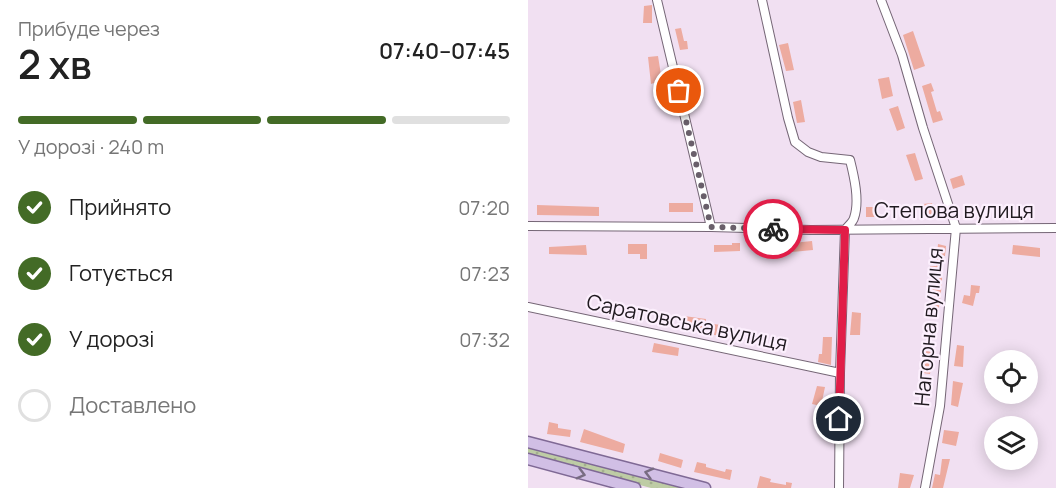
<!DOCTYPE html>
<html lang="uk">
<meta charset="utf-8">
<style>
body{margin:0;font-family:Manrope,sans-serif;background:#f2f2f2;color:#222;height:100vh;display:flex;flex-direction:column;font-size:22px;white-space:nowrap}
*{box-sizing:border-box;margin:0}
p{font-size:20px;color:#767676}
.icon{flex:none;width:33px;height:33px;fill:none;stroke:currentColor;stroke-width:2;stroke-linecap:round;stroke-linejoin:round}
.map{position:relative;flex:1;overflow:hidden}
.drawer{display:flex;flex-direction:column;background:#fff;width:528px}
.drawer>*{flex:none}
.buttons{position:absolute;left:456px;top:350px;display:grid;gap:12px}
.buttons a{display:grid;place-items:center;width:54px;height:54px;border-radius:50%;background:#fff;box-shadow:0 3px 15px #0003;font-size:30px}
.pin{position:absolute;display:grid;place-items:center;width:51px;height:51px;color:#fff;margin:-26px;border:3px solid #fff;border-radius:50%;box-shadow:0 2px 6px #0007}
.courier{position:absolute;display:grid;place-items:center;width:60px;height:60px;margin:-30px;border:4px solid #e11d48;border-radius:50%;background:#fff;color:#222;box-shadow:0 2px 8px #0007}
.headline em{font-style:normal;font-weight:600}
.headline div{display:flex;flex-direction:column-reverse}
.headline{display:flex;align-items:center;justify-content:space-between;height:102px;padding:0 18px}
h1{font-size:39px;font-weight:600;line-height:45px}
.bar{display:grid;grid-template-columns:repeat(4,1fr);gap:9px 6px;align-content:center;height:72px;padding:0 18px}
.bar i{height:8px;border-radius:4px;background:#e0e0e0}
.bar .current{background:#436b26}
.bar p{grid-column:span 4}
ol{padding:0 18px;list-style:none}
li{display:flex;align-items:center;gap:18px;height:66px}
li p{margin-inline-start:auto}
li .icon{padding:6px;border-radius:50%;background:#436b26;color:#fff;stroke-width:4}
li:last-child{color:#767676}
li i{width:33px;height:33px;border:3px solid #e0e0e0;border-radius:50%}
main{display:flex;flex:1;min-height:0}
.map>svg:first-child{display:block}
</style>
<main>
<section class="drawer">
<div class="headline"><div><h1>2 хв</h1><p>Прибуде через</p></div><em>07:40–07:45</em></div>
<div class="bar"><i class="current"></i><i class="current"></i><i class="current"></i><i></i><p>У дорозі · 240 m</p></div>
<ol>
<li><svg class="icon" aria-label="check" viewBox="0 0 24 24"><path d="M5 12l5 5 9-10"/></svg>Прийнято<p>07:20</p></li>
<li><svg class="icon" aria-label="check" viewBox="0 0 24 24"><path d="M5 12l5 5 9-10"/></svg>Готується<p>07:23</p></li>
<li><svg class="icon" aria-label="check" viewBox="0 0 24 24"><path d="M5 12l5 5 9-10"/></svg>У дорозі<p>07:32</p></li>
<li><i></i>Доставлено</li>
</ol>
</section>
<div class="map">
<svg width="528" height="488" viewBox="0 0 528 488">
<defs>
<pattern id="grass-dots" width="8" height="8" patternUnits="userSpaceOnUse" patternTransform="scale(1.5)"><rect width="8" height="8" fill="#becca5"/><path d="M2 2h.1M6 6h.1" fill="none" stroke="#a3af8e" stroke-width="1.8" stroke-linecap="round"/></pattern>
</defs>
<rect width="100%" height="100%" fill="#f1e0f2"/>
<!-- grass -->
<path fill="url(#grass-dots)" d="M0,445l165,43h-42l-123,-33z"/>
<!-- building -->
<path fill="#edaba0" d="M124,5v18h-9l1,-17z
M153,28l3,13h3l1,8 -8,1 -5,-21z
M385,31l12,35 -11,4 -11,-35z
M260,43l6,27 -8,1 -7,-26z
M130,56l7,44 -8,1 -3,-18 -3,1 -3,-27z
M361,77l4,19 -11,3 -4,-20z
M403,83l3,8 -3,1 6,20 3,-1 3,9 -10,3 -11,-37z
M273,100l4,22 -8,1 -4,-21z
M370,106l7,22 -8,3 -8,-22z
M387,153l8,26 -8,2 -9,-26z
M434,175l3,10 -12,4 -3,-10z
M141,203h24v9h-24z
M404,203l2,12 -10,1 -1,-12z
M233,204h22v12l-22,-1z
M9,205l62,2v9l-62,-1z
M338,207h12v10h-12z
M284,241l1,9 -21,2v-9z
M204,243h8v8l-26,1v-7h18z
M100,244h19v15h-7v-5h-12z
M410,244l8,2 -1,10h-3v28l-4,31 -10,-2 1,-8h3l1,-22h-3v-17h6z
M58,245l1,10 -38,-1v-7z
M485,245l27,3v9l-28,-3z
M443,285l9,1 -1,7h-3l-3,13 -11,-3 2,-8 6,1z
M324,312l9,1 -1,22h-10z
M156,316l22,3v4l23,3v5h-6l-1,5 -8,-1 1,-5 -32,-4z
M295,337h9l-1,28 -13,-3 1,-8h3z
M126,343l25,5 -1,8 -26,-4z
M429,345l7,1 -1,21 -9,-1z
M397,351l8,1 -3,22 -7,-1z
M425,381l10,2 -5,24 -7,-2z
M289,386l8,1 -4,19 -9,-2z
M21,422l9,2v4l13,2 -1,7 -23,-3z
M56,429l41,15 -2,9 -43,-11z
M416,430l15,2 -3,14 -14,-3z
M132,453l23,7 -2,8 -23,-7z
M414,459h8l-7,29h-11l3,-14 5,1z
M169,462l9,2v3l19,5 1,-3 6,1 -2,10 -36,-8z
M372,473l14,2 -4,13h-12z
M232,476l11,3 -1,3 16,3v-3l6,1 -1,5h-34z"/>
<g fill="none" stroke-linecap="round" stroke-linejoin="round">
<defs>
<path id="minor" d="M129,0l54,227
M234,0l26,118 7,24 13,10 13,5 29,3c4,16 10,41 4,58 -1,4 -6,8 -9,12l-5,143 -1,115
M353,0l21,55 21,73 33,100 -16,178 -15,82
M0,226l183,1 100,3 245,-2
M0,307l312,66"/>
<path id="major" d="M0,442l177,46
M0,459l107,29"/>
</defs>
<!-- minor casing -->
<use href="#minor" stroke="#756676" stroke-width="10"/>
<!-- major casing -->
<use href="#major" stroke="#7f6995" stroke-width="13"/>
<!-- minor -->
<use href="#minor" stroke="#fff" stroke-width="8"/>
<!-- major -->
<use href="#major" stroke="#d1bfe5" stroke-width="10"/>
</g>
<!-- one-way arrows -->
<defs><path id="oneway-chevron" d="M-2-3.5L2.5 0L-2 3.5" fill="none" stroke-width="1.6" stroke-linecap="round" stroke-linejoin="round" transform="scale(1.5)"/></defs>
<g stroke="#786c82">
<use href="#oneway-chevron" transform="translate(121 473) rotate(-165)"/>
<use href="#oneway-chevron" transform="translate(53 474) rotate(15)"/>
</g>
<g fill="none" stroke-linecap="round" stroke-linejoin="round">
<!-- done -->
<path stroke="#695f6a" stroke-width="6" stroke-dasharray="0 10.8" d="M151,91l32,136 62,2"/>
<!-- route -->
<path stroke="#e11d48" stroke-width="8" d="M245,229l72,1 -6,189"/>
</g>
<g text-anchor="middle" stroke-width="4.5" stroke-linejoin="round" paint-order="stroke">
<!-- street labels -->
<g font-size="21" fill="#201a20" stroke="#fceffd">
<text x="426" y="218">Степова вулиця</text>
<text transform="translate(159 323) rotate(12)" y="7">Саратовська вулиця</text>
<text transform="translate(401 327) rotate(-85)" y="7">Нагорна вулиця</text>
</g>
</g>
</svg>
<div class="buttons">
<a><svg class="icon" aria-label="locate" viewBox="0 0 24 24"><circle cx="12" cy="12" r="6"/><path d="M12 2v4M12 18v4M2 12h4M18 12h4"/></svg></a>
<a><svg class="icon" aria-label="layers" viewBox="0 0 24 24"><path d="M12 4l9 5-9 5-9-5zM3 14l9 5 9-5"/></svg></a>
</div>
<div class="pin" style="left:151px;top:91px;background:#ea580c"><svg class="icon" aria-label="bag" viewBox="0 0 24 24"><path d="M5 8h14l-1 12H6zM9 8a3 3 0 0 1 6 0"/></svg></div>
<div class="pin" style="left:311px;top:419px;background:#1f2937"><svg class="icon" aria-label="home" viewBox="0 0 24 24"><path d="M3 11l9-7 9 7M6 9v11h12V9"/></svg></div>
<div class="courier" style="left:245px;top:229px"><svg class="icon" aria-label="bike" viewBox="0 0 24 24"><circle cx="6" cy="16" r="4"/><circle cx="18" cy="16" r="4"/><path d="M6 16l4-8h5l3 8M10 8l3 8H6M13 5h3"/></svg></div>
</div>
</main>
